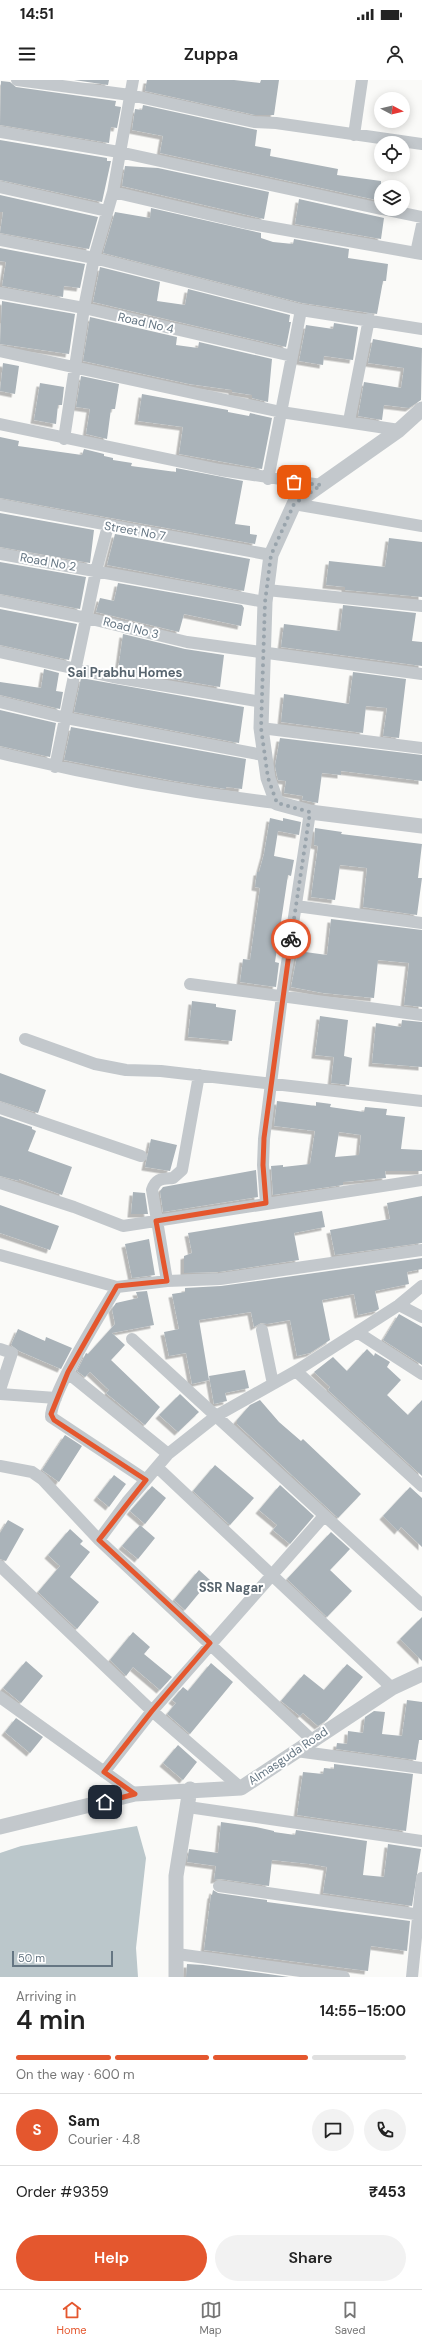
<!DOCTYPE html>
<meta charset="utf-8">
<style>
body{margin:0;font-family:"DM Sans",sans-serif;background:#f2f2f2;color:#222;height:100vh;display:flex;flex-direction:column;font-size:15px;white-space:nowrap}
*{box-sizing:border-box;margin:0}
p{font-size:13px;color:#767676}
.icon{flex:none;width:22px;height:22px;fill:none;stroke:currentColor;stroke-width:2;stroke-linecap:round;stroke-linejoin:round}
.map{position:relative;height:1897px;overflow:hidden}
.panel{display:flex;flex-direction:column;background:#fff;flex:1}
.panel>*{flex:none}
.needle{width:26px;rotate:97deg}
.tools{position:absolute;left:374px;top:12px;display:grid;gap:8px}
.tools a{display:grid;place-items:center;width:36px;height:36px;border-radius:50%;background:#fff;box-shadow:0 2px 10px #0003;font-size:20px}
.scale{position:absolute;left:12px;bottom:10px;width:101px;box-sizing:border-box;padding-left:4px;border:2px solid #657683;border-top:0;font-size:11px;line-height:14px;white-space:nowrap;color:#657683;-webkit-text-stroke:3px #fff;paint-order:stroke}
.pin{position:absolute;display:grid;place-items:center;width:34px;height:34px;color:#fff;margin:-17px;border-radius:8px;box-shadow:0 2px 6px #0006}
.courier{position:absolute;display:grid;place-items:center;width:40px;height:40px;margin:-20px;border:3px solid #e4572e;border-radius:50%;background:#fff;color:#222;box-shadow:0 1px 5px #0007}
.headline em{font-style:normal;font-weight:600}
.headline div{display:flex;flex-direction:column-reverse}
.headline{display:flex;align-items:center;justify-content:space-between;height:68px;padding:0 16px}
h1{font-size:26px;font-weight:600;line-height:30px}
.bar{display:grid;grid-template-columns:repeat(4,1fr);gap:6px 4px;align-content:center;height:48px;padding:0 16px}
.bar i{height:5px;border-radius:3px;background:#e0e0e0}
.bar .selected{background:#e4572e}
.bar p{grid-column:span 4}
.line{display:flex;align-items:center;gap:10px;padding:0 16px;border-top:1px solid #e0e0e0}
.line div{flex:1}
.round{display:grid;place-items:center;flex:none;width:42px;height:42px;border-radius:21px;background:#f2f2f2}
.action{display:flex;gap:8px;margin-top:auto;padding:8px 16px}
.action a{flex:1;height:46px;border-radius:24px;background:#e4572e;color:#fff;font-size:16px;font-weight:600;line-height:46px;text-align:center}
.action a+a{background:#f2f2f2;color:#222}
.status{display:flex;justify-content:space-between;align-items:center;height:28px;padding:0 20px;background:#fff;direction:ltr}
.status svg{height:11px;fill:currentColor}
header{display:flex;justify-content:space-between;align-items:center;height:52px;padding:0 16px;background:#fff;font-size:18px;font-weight:600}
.tab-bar{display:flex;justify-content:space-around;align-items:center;height:56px;border-top:1px solid #e0e0e0;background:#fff;font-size:11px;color:#767676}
.tab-bar a{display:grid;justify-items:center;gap:2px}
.tab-bar .selected{color:#e4572e}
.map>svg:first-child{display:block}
</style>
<div class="status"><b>14:51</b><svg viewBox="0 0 49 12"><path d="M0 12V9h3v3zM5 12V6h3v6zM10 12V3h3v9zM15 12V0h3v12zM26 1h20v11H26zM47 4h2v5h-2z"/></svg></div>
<header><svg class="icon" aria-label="menu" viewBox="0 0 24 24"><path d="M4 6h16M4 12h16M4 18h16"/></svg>Zuppa<svg class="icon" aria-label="person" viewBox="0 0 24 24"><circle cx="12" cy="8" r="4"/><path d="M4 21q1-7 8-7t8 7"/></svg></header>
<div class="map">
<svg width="422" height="1897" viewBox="0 0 422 1897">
<defs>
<filter id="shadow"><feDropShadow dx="-3.5" dy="3.5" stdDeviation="0" flood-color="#0004"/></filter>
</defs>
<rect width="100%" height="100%" fill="#fafaf8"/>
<!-- water -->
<path fill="#bbc7cb" d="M137,1746l9,32 -10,90 2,29h-138v-124l21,-7z"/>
<!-- building -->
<path fill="#aab3b9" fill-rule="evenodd" filter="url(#shadow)" d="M74,0h35l-1,5z
M147,0h87l26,3 1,-3h18l-5,35h-19l-110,-24z
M1,1l9,1 6,5 100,14 -1,5 6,1 -4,21 -6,-1 -2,16 -109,-18z
M143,25l114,25 -2,16 16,3 -1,7 68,13 -1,6 44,6v20l-221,-48 3,-17 -31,-6 3,-21 7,1z
M0,60l107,18v3h4l-9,41 -102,-22z
M125,86l33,2 111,24 -5,27 -142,-33z
M0,115l98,22 -9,32 -89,-16 3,-21h-3z
M299,119l85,19 -3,21 -86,-15z
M151,128l110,25v5l12,4 20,2 1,-5 55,10 -1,9 40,6 -2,17h-3l-6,33 -75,-11 -199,-50 12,-41 35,6z
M0,168l85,16 -5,24 -16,-2 -1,11 -61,-11 4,-24 -6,-1z
M100,187l60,15 -3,19 28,4 3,-16 102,26 -1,7h2l-5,25 -193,-45z
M2,221l73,13 -6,40 -69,-10z
M90,237l87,20 -1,8 22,3 1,-6 73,17 -4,43 -16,-4v-3l-20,-3v-2l-43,-6 -106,-23z
M334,243l24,4 -5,33 -29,-4 -1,9 -24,-4 7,-36 27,4z
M373,259l49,9 -1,52 -12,8 -25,-3 -2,15 -24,-4 6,-34 37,6 3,-20 -36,-5z
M3,283l16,3 -4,28 -15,-3z
M81,296l38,8 -4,25h-4l-4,30 -21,-5 4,-25 -14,-2z
M40,303l24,4 -2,18h-4l-2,19 -22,-4z
M142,314l86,16v2l21,4 1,-3 22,5 -10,51 -83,-15 4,-27 -45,-6z
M0,357l19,4 -1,5 64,9 2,-6 20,5v2l9,2v2l19,3 -1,3 45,6v-4l67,13 -8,43 15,2v8l7,1 -2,9 -255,-46z
M0,433l94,17 -4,33 -90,-16z
M115,454l135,25 -6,32 -137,-26z
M389,458l33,4v55l-77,-7v-3l-19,-2 3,-24 56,6z
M0,482l86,15 -6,32 -80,-15z
M118,503l124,22 2,3 -3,18 -57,-12 -5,18 -83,-20 4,-14 14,3z
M343,525l73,8 -4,28 10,1v24l-141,-19 3,-23 56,7z
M0,529l77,15 -8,36 -69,-15z
M123,554l62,15 39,6 -4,32 -102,-17z
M44,589l15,4 -3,18 7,1 -3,17 -60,-14v-13l41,6z
M353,592l53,7 -7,59 -16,-2 4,-28 -21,-2 -3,27 -82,-11 3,-28 65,10z
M81,598l163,29 -5,36 -165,-31z
M0,630l56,13 -6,34 -50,-11z
M71,647l175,32 -4,30 -16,-2v2l-52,-8 -110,-21z
M280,658l142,17v26l-81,-10v4l-19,-2 -4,30 -16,-3 1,-4 -19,-3 2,-12 -8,-1 -1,-4 -2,-10z
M270,738l13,3v-3l18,4 -2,13 -21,-4 -4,25 20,4 -3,16 -3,-1 -13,87 4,1 -3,24 -36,-5 3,-23 7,1 10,-72 -5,-1 2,-15h2l5,-18z
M315,748l27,4 -1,2 81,10 -4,34h4l-5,37 -54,-8 4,-39 -27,-3 -5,35 -24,-3 7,-51 -4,-1z
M331,839l91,11v77l-18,-2 5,-42 -31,-3 -4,38 -51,-5 -32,-6 7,-36 29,4z
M192,921l24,3v3l20,3 -4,31 -44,-4z
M320,936l28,4 -4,36 8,2 -3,27 -18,-2 3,-26 -19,-2z
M402,940l20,2v45l-50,-4 4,-40 25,4z
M0,993l46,17 -8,23 -38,-12z
M277,1021l39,5v-4l15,2 -1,3 34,5 1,-5 22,2 -1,6 19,2 -4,32 21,1v21h-37l1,7 -43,4v3l-70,10 -2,-29 12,-1v2l27,-3 5,-33 -41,-5zM339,1052l22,3 -2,20 -24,2z
M0,1036l32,11v2l4,2 -8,20 44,16 -10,28 -43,-16v2l-19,-5z
M151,1059l26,6 -7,26 -25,-4z
M256,1090l2,27 -95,15 -3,-21 3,-4z
M133,1112l12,1 3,21h-17z
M422,1116v47l-87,12 -5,-25 60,-11 -3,-16z
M0,1125l59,21 -9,24 -50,-17z
M322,1131l3,16 -31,6 5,27 -80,12 -35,1v-17l8,-3 -4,-20z
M149,1159l6,36 -23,3 -7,-34z
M422,1178v11l-15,3 2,12 -34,7 4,18 -3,2 -18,4 -4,-21 -32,6 8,40 -20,13 -13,3 -7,-36 -23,4 -6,-1 -7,4 -3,-15 -52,8 10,60 -17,4 -6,-31 -17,3 -5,-24 15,-3 -7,-35 13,-2v-4l36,-2z
M147,1211l7,34 -42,8 13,12 -14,15 49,47 -15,18 -39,-32 3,-3 -19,-18 -5,5 -8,-6 9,-18 2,1 27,-30 -3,-15 4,-6 22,-5 -2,-6z
M399,1234l23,13v38l-39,-25z
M18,1249l27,12 1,-4 26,11 -11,21 -42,-18 -8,-6z
M367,1269l7,7 1,-3 15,9 -3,5 14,13 -14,15 21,20 14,-15v76l-94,-86 2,-3 -16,-15 19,-15 14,14z
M245,1290l4,18 -24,5 2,8 -13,3 -5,-28z
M180,1314l19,18 -21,20 -19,-17z
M260,1320l19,22 22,19 2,-2 58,55 -23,24 -101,-94v-4l13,-15z
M65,1355l17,11 -23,36 -17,-12z
M215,1385l39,33 -24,27 -37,-34z
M114,1395l12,9 -17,23 -12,-10z
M280,1405l34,31 -24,28 -17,-14 4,-5 -18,-15z
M152,1406l14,12 -21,26 -15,-13z
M410,1407l12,11v49l-21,-20 -3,4 -15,-15z
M8,1440l16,9 -18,32 -6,-2v-26z
M140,1445l15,13 -17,21 -16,-13z
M70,1449l13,12 -3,3 10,8 -20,25 29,25 -22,27 -39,-37 22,-26 -12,-11z
M331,1452l19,17 -20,21 22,21 -25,26 -40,-38z
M199,1490l11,10 -25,30 -11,-10z
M422,1537v44l-22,-22z
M133,1552l17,15 -6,7 28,23 -12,13 -27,-23 -7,9 -16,-16z
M26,1581l17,15 -22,27 -18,-15z
M211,1583l22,19 -43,52 -23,-20 9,-11 -4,-3 11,-13 5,4z
M347,1584l16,13 -36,43 -9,6 -15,-13 -3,3 -19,-15 23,-27 20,16z
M407,1620l15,2v38h-3l-3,20 -80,-11 1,-6 10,1 1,-13 15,2 2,-16 9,-6 11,1 -3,22 20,2z
M16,1638l27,19 -13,16 -25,-21z
M178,1665l19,17 -14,18 -20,-17z
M334,1684l79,10 -7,57 -109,-16 6,-43 20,2 1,-6 10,1z
M221,1742l35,5 18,4v1l21,3 1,-5 71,11 -4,34 21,2 4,-33 33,5 -9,57 -89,-13 4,-26 -18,-3 -37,-4 -3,26 -49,-7 -6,1 2,-14 -29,-4 2,-13 29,4z
M213,1810l5,3 49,7v2l143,19 -3,30 -36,-5 -3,25 -164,-21 7,-55h1z
M187,1884l16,1 86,12h-103z"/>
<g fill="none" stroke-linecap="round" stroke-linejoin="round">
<!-- minor -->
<path stroke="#c3c8cc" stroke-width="12" d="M17,0l113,15 124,27 22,1 146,21
M0,52l119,20 262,57
M354,55l8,-55
M0,107l107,24
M113,112l133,31 170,30
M383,129l39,8
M422,145l-6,28 6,1
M0,160l94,18 207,52 121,19
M0,213l84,15 208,48
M0,271l281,61 118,18
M349,341l20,-102
M0,344l220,46 101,15
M64,359l20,-131 10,-50 19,-66 20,-112
M268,399l33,-169
M294,424l128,22
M0,425l271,50
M0,474l265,48
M267,510l155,16
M0,521l87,17 100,24 235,32
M0,572l113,25 149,25
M0,622l66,16 197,37
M261,648l161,20
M0,673c91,22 184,39 277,50
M55,687l41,-196 12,-45
M296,826l126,17
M190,904l232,31
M25,959l70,25 31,6 35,1 261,30
M0,1028l141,48
M0,1103l74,24 49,19 299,-46
M266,1123l-3,-38 1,-26 18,-143 28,-184
M0,1175l117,32 50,-6 53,-2 202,-29
M167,1201l-15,-91c4,-12 10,-11 21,-12l9,-8 17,-95
M117,1207c-15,25 -66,105 -66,130l95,63
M399,1225l23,12
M262,1250l11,54
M357,1252l65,42
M132,1259l290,266
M0,1269l12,4 -12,37
M296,1291l126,115
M68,1293l100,81
M0,1314l56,4
M0,1386l32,6 10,7 57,61 213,200
M157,1387l235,221
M99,1460l28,-38 41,-48 48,-38 80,-45 61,-39 42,-27 23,-19
M0,1486l152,145 89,77
M0,1617l135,97
M296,1671l126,17
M104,1692l48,-61 172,-195
M188,1727l234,34
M219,1806l203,29
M177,1874l167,23
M412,1897l10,-99"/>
<!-- tertiary -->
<path stroke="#c3c8cc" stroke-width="15" d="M422,329l-23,21 -105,74 -23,51 -6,47 -4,126 7,50 9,25 33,9 112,14
M0,1747l135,-33 106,-6 151,-100 30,-14
M176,1897v-101l14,-87"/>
</g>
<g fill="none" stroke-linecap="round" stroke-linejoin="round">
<!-- done -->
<path stroke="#99a4ac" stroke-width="4" stroke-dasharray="0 7.2" d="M291,859l19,-127 -33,-9 -9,-25 -7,-50 4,-126 6,-47 23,-51 27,-19 -27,-3"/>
<!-- route -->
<path stroke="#e4572e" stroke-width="5" d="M105,1722l30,-8 -31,-22 48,-61 58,-68 -111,-103 47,-60 -92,-60 -3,-6 17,-42 49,-86 50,-5 -11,-60 110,-18 -3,-38 1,-27 27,-199"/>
</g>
<g text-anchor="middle" stroke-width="4" stroke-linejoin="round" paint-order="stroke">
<!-- street labels -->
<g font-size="12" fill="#657683" stroke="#fff">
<text transform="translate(146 243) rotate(13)" y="4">Road No 4</text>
<text transform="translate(135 451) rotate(10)" y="4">Street No 7</text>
<text transform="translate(48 482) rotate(10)" y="4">Road No 2</text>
<text transform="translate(131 548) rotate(14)" y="4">Road No 3</text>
<text transform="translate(288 1676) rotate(-34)" y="4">Almasguda Road</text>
</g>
<!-- neighbourhood labels -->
<g font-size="13" font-weight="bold" fill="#57646e" stroke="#fff">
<text x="125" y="597">Sai Prabhu Homes</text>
<text x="231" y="1512">SSR Nagar</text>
</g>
</g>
</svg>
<div class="tools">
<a><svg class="needle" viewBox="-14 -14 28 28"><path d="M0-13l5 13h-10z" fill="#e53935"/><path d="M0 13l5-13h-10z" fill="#767676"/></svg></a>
<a><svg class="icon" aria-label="locate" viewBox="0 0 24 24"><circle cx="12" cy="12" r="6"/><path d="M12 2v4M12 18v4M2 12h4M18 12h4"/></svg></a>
<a><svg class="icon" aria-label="layers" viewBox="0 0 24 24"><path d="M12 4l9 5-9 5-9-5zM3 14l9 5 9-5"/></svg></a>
</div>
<div class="scale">50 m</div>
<div class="pin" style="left:294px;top:402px;background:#ea580c"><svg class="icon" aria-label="bag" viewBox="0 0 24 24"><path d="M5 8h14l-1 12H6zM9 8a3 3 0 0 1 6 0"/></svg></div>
<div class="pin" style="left:105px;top:1722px;background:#1f2937"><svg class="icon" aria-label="home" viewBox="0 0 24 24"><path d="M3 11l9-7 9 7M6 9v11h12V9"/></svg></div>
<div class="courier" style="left:291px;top:859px"><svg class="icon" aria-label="bike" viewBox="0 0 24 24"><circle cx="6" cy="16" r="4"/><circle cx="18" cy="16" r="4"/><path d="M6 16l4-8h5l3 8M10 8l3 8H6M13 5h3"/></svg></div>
</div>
<section class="panel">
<div class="headline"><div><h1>4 min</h1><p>Arriving in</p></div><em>14:55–15:00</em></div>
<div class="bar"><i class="selected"></i><i class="selected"></i><i class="selected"></i><i></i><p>On the way · 600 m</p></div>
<div class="line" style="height:72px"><b class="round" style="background:#e4572e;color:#fff">S</b><div><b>Sam</b><p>Courier · 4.8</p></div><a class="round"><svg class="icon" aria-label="chat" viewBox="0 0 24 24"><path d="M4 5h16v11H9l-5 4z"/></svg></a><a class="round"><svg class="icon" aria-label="phone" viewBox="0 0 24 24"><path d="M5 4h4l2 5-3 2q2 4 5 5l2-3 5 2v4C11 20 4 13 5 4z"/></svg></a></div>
<div class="line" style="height:52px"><div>Order #9359</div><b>₹453</b></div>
<div class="action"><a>Help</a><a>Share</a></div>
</section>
<nav class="tab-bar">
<a class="selected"><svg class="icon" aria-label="home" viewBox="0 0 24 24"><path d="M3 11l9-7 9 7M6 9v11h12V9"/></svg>Home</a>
<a><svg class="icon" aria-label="map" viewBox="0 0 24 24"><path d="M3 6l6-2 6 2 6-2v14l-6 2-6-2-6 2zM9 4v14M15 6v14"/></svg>Map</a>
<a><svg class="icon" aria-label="saved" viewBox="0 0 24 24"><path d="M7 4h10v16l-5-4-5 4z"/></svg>Saved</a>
</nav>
